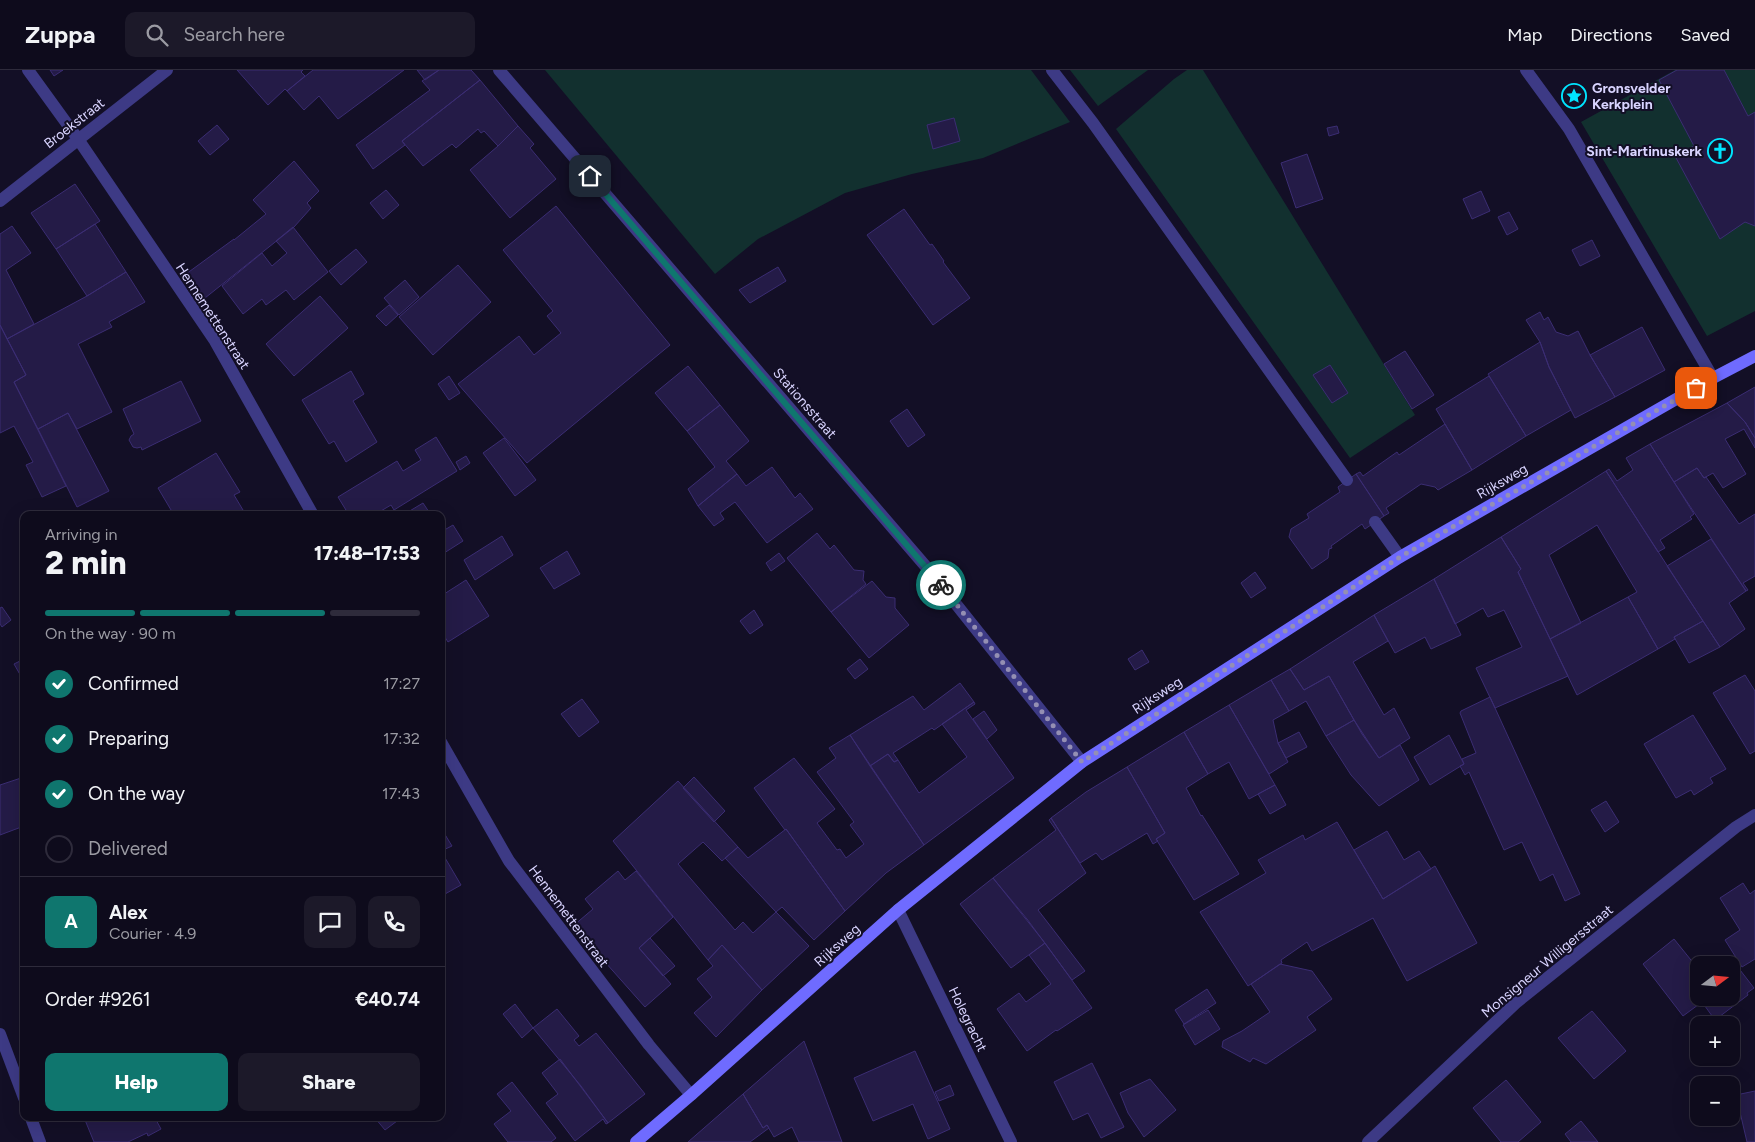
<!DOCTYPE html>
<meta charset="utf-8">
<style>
body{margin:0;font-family:Figtree,sans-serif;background:#1c1929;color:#f1f3f6;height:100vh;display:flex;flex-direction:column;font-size:19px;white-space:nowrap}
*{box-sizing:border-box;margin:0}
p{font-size:16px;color:#9b9ba3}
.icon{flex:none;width:28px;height:28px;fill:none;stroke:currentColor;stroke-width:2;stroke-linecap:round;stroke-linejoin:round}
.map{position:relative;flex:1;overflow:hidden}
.side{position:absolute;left:20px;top:441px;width:425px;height:610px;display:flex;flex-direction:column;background:#0e0b1c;border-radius:10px;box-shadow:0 5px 20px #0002,0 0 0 1px #2e2b3b}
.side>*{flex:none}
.needle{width:32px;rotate:74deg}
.controls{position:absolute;left:1690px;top:886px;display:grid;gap:10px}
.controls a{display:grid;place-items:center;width:50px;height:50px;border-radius:10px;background:#0e0b1c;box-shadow:0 5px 20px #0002,0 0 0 1px #2e2b3b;font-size:25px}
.pin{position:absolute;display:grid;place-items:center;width:42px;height:42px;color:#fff;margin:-21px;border-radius:10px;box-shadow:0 2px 8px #0006}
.courier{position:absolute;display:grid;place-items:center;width:50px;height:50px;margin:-25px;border:4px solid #0f766e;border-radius:50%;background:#fff;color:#222;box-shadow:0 1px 6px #0007}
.head em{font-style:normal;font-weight:800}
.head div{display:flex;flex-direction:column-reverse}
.head{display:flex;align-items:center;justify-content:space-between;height:85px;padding:0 25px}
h1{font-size:32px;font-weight:800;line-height:38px}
.bar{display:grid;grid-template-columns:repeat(4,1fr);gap:8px 5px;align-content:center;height:60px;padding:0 25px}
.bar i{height:6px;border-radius:4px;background:#2e2b3b}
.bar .on{background:#0f766e}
.bar p{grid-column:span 4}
.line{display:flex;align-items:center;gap:12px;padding:0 25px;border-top:1px solid #2e2b3b}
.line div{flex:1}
.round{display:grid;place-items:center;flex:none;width:52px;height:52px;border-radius:10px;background:#1c1929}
ol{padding:0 25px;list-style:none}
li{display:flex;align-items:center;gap:15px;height:55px}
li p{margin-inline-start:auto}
li .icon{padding:5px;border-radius:50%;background:#0f766e;color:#fff;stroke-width:4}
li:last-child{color:#9b9ba3}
li i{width:28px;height:28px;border:2px solid #2e2b3b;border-radius:50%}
.button{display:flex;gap:10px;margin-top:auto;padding:10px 25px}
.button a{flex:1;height:58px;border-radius:10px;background:#0f766e;color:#fff;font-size:20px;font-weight:800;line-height:58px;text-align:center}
.button a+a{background:#1c1929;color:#f1f3f6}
header{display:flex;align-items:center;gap:30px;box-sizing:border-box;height:70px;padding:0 25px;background:#0e0b1c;border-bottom:1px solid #2e2b3b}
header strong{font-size:24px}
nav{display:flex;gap:28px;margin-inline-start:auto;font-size:18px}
.search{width:350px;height:45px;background:#1c1929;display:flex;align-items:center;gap:12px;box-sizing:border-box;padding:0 18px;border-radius:10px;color:#9b9ba3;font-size:19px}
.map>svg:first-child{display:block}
</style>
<header>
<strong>Zuppa</strong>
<div class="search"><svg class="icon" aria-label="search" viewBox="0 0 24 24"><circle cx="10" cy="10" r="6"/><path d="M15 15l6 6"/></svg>Search here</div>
<nav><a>Map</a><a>Directions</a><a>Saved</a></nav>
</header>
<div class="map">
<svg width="1755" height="1072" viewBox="0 0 1755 1072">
<rect width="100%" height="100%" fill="#130f26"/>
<!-- green -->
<path fill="#12302f" d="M545,0h486l39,52 -87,36 -71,16 -67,19 -87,46 -43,35z
M1070,0h78l-50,36z
M1187,0h16l212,345 -65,43 -234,-329 58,-50z
M1675,0h80v241l-48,25 -126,-214z"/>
<!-- building -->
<path fill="#241b47" stroke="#3b2d73" d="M50,0h13l-9,6z
M237,0h66l-2,2 4,4 -18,15 -2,-2 -17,16z
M313,0h91l-66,49 -19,-23 -15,14 -17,-19z
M417,0h22l-14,10z
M439,0h32l9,10 -78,61 3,4 -32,24 -17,-24 74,-55 -8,-9z
M1677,0h47l24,46 7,-4v114l-10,-4 -25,17 -45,-83 19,-10 -35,-66z
M480,10l38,46 -20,20 -14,-15 -3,2 -3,-4 -22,19 -4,-4 -29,22 -21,-25z
M954,48l6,23 -27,8 -6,-24z
M217,55l12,14 -19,16 -12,-14z
M518,56l16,18 -4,4 26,31 -46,39 -40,-48 28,-24z
M1337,56l2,7 -10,3 -2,-8z
M1307,84l16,45 -27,9 -15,-45z
M294,91l25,30 -12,12 4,5 -17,19 -89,71 -19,-24 48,-35v1l32,-26 -13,-14z
M75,114l25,37 -44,28 -25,-36z
M386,120l13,15 -16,14 -13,-16z
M1481,121l9,20 -18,8 -9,-20z
M556,136l114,139 -143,118 -69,-79 61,-48 15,19 27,-22 -14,-17 6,-5 -50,-61z
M904,139l26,36 2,-1 12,17 -1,1 27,36 -37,27 -66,-90z
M1509,142l9,17 -11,6 -9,-18z
M95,154l31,48 -39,24 -31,-47z
M12,156l19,27 -25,17 28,54 -27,15 -7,-14v-91z
M293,157l35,45 -34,28 -8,-10 -20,15 -4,-6 -19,15 -21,-28 40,-33 10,13 15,-13 -11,-12z
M1592,170l8,16 -20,10 -8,-16z
M356,179l11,13 -26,23 -12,-14z
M458,195l33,37 -58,53 -34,-38z
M778,197l8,14 -36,22 -11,-13z
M126,202l19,30 -36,20 3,5 -34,17 34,68 -35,17 -9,-16 -30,16 -24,-47 12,-7 -19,-36 80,-43z
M405,210l14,17 -20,18 -15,-17z
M320,226l28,32 -54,48 -28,-32z
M389,235l9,10 -12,11 -10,-10z
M1540,242l4,8 4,-3 8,15 12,4 10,-5 12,24 25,42 -40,21 -26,-51 -9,-25 -14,-22z
M0,255l26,50 -12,7 52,104 -24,11 -16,-32 7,-3 -19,-36 -14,7z
M1642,257l23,43 -50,27 -25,-42z
M1540,272l9,25 22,43 -45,26 -38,-62z
M1405,281l29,44 -22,14 -28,-45z
M1330,295l18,28 -16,10 -19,-28z
M688,296l32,39 -33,26 -32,-38z
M351,301l13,23 -11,7 24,41 -31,20 -12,-21 -5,3 -27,-44z
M449,306l11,17 -11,7 -11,-16z
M1489,306l37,60 -54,34 -36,-61z
M181,311l20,40 -59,29 -1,-3 -4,1 -4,-1 -4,-7 2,-4 3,-2 -11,-25z
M1755,317v51l-10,-16 -18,-19z
M1727,333l18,19 10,16v10l-11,-19 -19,10 21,35 -23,14 -10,-15 -9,5 -7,-10 -23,14 -24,-38z
M720,335l29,36 -23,20 11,13 -39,32 -10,-17 27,-22 -28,-36z
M907,339l18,26 -17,12 -18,-26z
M68,343l41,78 -32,16 -39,-78z
M1445,354l27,46 -34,20 -3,-3 -14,-3 -35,24 3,5 -5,3 -28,-42 4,-2 3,4 34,-24 2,3z
M436,367l21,34 -63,39 -3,-5 -17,10h-25l-11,-18 59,-36 6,10 18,-11 -6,-10z
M504,368l32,42 -21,16 -32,-43z
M1650,374l44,70 -4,3 2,2 -32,21 5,8 -7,4 -52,-81 3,-2 8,12 16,-11 -7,-12z
M216,383l24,39 -6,3 12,20h-72l-16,-27z
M466,386l4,7 -10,7 -4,-8z
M772,397l23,31 5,-5 13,16 -46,34 -32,-41 -15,11 4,6 -10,7 -16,-20 39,-32 9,12z
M1697,398l7,10 2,-1 33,47 16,-10v62l-12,7 5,7 -2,1 -72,-109z
M1606,401l97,150 -29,16 1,2 -17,10 -30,-52 9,-5 -40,-67 -48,30 32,68 -31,16 -32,-67 3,-3 -20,-32z
M1356,404l28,42 -19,13 -3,-5 -31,22 1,2 -3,1 -1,9 -16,11 -23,-32 2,-8 18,-11 -2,-4 33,-22 -2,-5z
M423,433l8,12h-28z
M453,455l10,16 -22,14v-23z
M817,463l13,16 4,-4 20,25 10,1 -1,9 3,4 -35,28 -44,-54z
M502,466l11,19 -38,25 -11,-20z
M1501,467l20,32 -3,3 50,104 -73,32 -19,-40 46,-21 -18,-37 -16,7 -5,-9 -28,16 -21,-45z
M1711,469l35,52 -17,12 16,26 -25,18 -53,-81z
M567,481l13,23 -26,15 -14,-21z
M779,483l6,8 -14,10 -5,-8z
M1255,502l11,16 -15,10 -10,-15z
M1434,509l27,56 -30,14 -6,-12 -30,16 -21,-38z
M466,510l23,36 -41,26 -7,-11v-35z
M872,511l14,16 9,1v10l14,17 -40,33 -38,-46z
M1628,527l30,52 -81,46 -27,-56z
M2,537l9,13 -9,7 -2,-3v-16z
M754,540l9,15 -13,9 -10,-13z
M1374,545l14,26 -35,21 31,53 10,-7 16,30 -31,20 -17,-24 -33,-58 -25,14 -14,-21z
M1703,551l17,26 -31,16 -15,-26z
M1142,580l7,12 -14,8 -7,-11z
M24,589v26l-4,-6 2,-1 -8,-14z
M860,589l8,10 -13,10 -8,-10z
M1290,599l14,21 25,-14 25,44 -28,16 -20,-35 -17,10 -18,-31z
M1745,605l10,16v60l-5,3 -37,-61z
M1271,610l18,31 -16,9 5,23 10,19 -19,12 -40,-69z
M960,613l14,19 -40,28 -2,-2 -39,25 5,7 -4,2 -6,-8 -18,12 -20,-31 63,-39 11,14z
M1490,627l90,197 -15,7 -12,-27 -13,7 -18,-39 -18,8 -35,-78 -4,3 -5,-9 4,-2 -2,-5 14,-6 -16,-40 1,-2z
M582,629l17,23 -20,15 -18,-23z
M974,632l1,2 -9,6 48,68 -90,67 -54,-79 18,-12 6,8 4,-2 21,33 48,-36 -25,-33z
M1229,635l46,80 -26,14 -20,-37 -21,12 -24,-42z
M984,641l13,19 -10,9 -14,-20z
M1693,645l33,54 -16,9 3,5 -19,12 -3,-5 -15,8 -32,-54z
M1354,650l25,38 21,-13 19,35 -40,26 -28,-31 -25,-39z
M1184,662l24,42 -22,14 15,28 1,-1 37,59 -45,26 -38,-61 9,-6 -38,-66z
M1299,662l8,15 -21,11 -8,-15z
M850,665l74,110 -38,28 -41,38 -59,-82 -1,1 -31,-42 40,-30 41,51 -18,14 20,27 3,-1 6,9 18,-14 -14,-19 4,-3 -37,-50 19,-14 -7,-10z
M1449,665l15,29 -34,21 -16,-28z
M1127,697l38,66 -9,6 2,2 -5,3 -6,-11 -45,27 -6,-7 -16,10 -29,-45 35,-26z
M24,707v49l-24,9v-50z
M694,707l31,34 -11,11 -31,-34z
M678,711l60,66 -16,14 -19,-19 -25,22 57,66 8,-8 10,11 23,-21 33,34 -47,44 -40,-45 -14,15 -95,-119z
M1275,715l11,20 -16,9 -12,-20z
M1606,731l13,21 -14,10 -14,-22z
M1051,748l35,55 -48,37 47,61 -13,9 -45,-61 -34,-41 63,-48 -7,-10z
M1337,752l46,77 52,-33 42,77 -70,38 -34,-63 -61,33 -5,-9 -26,18 1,3 -34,23 -48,-74 66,-39 -8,-13 45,-25 2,5z
M441,758l11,18 -11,5 20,34 -16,9 -4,-5z
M786,759l59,82 -31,29 -32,-33 -6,5 -51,-54 13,-11 10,11z
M1387,761l17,29 15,-9 12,18 -48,30 -29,-49z
M618,801l7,9 11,-9 37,46 -34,31 32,36 -26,23 -72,-81 20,-17 -8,-10z
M993,808l52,65 -34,25 -51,-64z
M1743,813l7,11 5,-4v69l-13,8 -17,-27 15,-10 -20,-32z
M650,868l25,28 -12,10 -24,-28z
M1674,869l25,31v28h32v-33h-11l10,-8 24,31 -7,5 1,2 -33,25 -13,-18 -19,14 -40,-52z
M1045,873l47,65 -35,23 -1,-1 -29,21 -30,-42 22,-16 7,9 25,-18 -22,-29z
M722,875l40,45 -46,47 -22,-24 18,-16 -15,-18 16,-13 -5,-6z
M1280,894l32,7 20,28 -25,18 9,13 -50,34 -13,-6 -3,4 -28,-15 1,-6 19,-10 28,-19 -19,-28z
M1207,919l9,14 -32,21 -9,-14z
M515,934l18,24 -11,10 -19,-24z
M557,939l22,27 -5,4 5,6 17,-13 49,61 -37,29 -27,-37 -48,-58z
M1208,940l12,19 -25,16 -12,-20z
M1592,941l34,40 -32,28 -36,-41z
M804,971l38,101h-43l-7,-15 -18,10 -7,-12 -4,3 -20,-34z
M915,981l35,78 -22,10 -15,-35 -40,17 -19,-43z
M560,989l48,64 -2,1 -3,-5 -28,22 -29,-38 12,-9 -16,-21z
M1092,993l32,64 -23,11 -13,-25 -15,7 -19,-38z
M1150,1009l26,31 -32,27 -16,-24 -8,-20z
M1506,1010l35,42 -23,20h-17l-28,-34z
M512,1012l44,56 -5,4h-43l-14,-18 17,-13 -14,-17z
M950,1015l4,10 -15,6 -4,-9z
M1755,1021v51h-8l-11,-47z
M743,1024l20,34 4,-3 2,3 -19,14h-62z
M91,1048h64l6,11 -13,7 -1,-3 -19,9h-34l-9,-22z
M375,1048h20l2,3 -12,9z
M1581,1051l17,21h-27l-6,-8z"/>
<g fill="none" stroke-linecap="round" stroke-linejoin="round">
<!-- lane -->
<path stroke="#3d3a85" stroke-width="12" d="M1052,0l41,53 254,357
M1375,452l25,35"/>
<!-- street -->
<path stroke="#3d3a85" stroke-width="12" d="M28,0l50,69 137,202 98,174
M499,0l429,499 154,193
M1526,0l43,59 144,249
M0,131l167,-131
M441,672l68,119 140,184 42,50
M898,840l113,232
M0,964l24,64
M31,1048l9,24
M1368,1072l149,-140 219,-175 19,-12"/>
<!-- secondary -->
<path stroke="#6f6bff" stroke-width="12" d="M636,1072l55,-47 207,-185 184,-148 318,-205 313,-179 42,-22"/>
</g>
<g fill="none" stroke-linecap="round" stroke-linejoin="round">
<!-- done -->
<path stroke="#948fb3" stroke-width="5" stroke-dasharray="0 9" d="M941,515l141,177 318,-205 296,-169"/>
<!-- route -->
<path stroke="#0f766e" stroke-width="6" d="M590,106l351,409"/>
</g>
<!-- icons -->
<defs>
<symbol id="sight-ring" viewBox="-11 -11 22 22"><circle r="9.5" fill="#130f26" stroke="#00e5ff" stroke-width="1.5"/><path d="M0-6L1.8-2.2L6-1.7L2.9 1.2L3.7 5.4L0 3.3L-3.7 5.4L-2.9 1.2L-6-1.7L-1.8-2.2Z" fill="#00e5ff"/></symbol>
<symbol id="church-ring" viewBox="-11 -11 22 22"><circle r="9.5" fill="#130f26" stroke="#00e5ff" stroke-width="1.5"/><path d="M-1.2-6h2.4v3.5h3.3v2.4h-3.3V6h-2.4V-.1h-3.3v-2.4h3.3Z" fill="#00e5ff"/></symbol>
</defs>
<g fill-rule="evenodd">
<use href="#sight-ring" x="1560" y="12" width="28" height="28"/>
<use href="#church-ring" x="1706" y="67" width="28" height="28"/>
</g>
<g text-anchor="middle" stroke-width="4" stroke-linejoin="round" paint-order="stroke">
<!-- poi labels -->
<g font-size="14" font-weight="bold" fill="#d9d4ff" stroke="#130f26" text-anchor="start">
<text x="1592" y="23">Gronsvelder<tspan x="1592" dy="16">Kerkplein</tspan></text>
<text x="1702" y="86" text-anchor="end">Sint-Martinuskerk</text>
</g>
<!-- street labels -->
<g font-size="14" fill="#d9d4ff" stroke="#130f26">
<text transform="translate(74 53) rotate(-38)" y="5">Broekstraat</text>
<text transform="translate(213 246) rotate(57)" y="5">Hennemettenstraat</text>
<text transform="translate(805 333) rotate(49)" y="5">Stationsstraat</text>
<text transform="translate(1502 411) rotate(-30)" y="5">Rijksweg</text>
<text transform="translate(1157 625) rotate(-33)" y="5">Rijksweg</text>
<text transform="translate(569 846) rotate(53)" y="5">Hennemettenstraat</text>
<text transform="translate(837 875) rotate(-42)" y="5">Rijksweg</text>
<text transform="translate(1547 891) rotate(-40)" y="5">Monsigneur Willigersstraat</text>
<text transform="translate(968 949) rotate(64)" y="5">Holegracht</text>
</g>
</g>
</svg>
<div class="controls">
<a><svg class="needle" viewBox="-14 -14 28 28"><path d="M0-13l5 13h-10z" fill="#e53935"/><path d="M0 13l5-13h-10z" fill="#9b9ba3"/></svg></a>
<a>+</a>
<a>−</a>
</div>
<div class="pin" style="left:1696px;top:318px;background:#ea580c"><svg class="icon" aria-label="bag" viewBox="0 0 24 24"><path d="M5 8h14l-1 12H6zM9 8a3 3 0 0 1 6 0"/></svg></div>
<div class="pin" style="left:590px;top:106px;background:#1f2937"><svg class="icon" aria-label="home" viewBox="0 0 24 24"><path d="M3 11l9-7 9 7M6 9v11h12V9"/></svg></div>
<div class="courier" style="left:941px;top:515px"><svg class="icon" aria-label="bike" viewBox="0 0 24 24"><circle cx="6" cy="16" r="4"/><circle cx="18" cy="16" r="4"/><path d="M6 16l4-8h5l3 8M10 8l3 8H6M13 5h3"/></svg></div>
<section class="side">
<div class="head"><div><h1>2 min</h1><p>Arriving in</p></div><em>17:48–17:53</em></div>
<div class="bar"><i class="on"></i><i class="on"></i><i class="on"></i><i></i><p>On the way · 90 m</p></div>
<ol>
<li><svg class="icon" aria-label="check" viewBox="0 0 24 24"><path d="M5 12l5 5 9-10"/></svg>Confirmed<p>17:27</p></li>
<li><svg class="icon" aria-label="check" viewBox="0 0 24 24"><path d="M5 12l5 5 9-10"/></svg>Preparing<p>17:32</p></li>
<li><svg class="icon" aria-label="check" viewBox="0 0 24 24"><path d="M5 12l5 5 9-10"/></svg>On the way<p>17:43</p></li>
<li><i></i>Delivered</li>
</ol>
<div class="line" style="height:90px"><b class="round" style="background:#0f766e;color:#fff">A</b><div><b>Alex</b><p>Courier · 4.9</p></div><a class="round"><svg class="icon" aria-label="chat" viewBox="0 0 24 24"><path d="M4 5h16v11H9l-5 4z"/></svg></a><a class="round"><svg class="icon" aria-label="phone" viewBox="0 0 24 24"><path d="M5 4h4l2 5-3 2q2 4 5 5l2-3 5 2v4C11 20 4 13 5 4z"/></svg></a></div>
<div class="line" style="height:65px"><div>Order #9261</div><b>€40.74</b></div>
<div class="button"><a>Help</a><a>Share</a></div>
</section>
</div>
